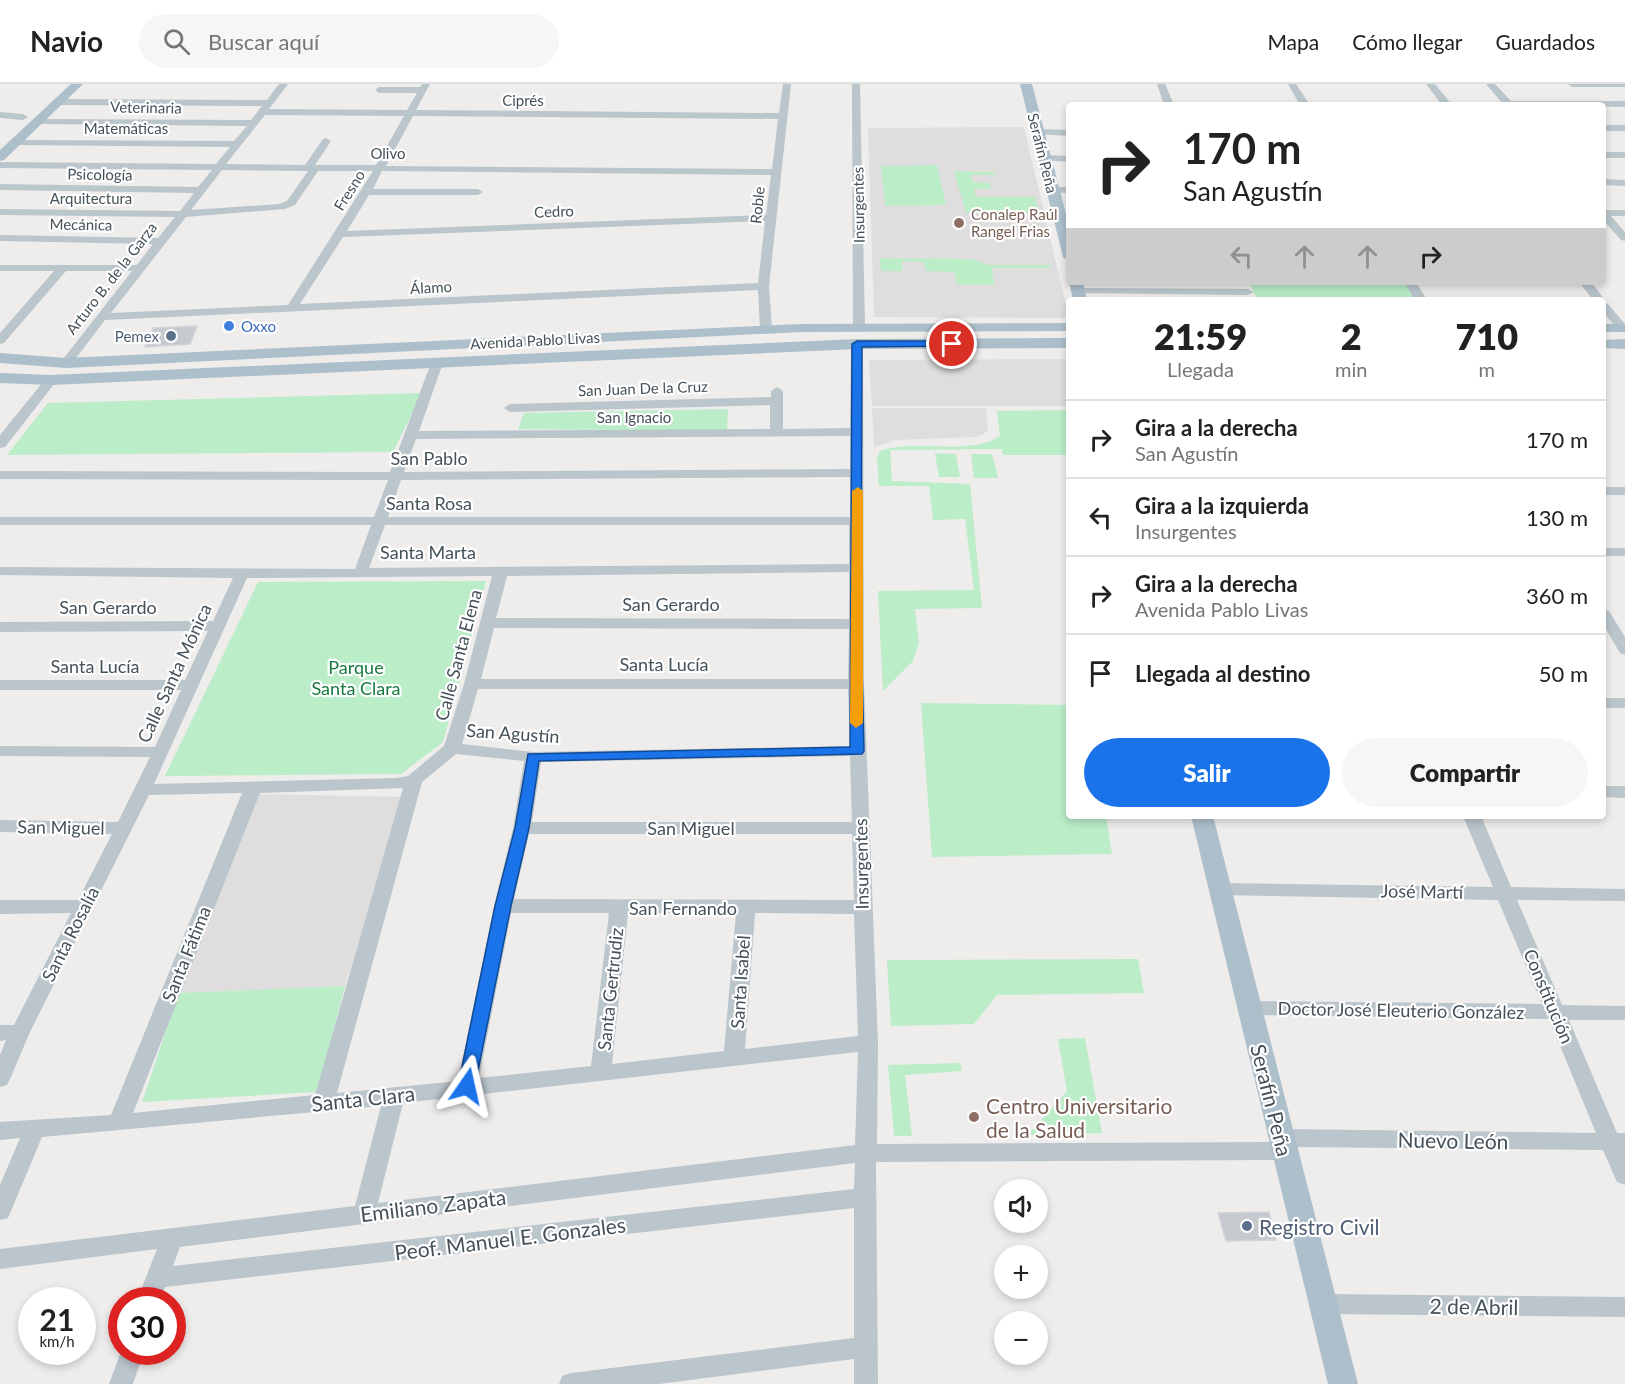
<!DOCTYPE html>
<html lang="es">
<meta charset="utf-8">
<style>
:root{--surface:#fff;--page:#f6f6f6;--text:#222;--muted:#767676;--line:#e0e0e0;--accent:#1a73e8}
body{margin:0;font-family:Lato,sans-serif;background:var(--page);color:var(--text);height:100vh;display:flex;flex-direction:column;font-size:22px;white-space:nowrap}
*{box-sizing:border-box;margin:0}
p{font-size:20px;color:var(--muted)}
.icon{flex:none;width:33px;height:33px;fill:none;stroke:currentColor;stroke-width:2;stroke-linecap:round;stroke-linejoin:round}
.map{position:relative;flex:1;overflow:hidden}
.drawer{position:absolute;left:1066px;top:213px;width:540px;height:522px;display:flex;flex-direction:column;background:var(--surface);border-radius:6px;box-shadow:0 3px 9px #0003}
.drawer>*{flex:none}
.banner{position:absolute;left:1066px;top:18px;width:540px;height:183px;border-radius:6px;box-shadow:0 3px 9px #0003;background:#fff;color:var(--text);overflow:hidden}
.controls{position:absolute;left:994px;top:1095px;display:grid;gap:12px}
.controls a{display:grid;place-items:center;width:54px;height:54px;border-radius:50%;background:var(--surface);box-shadow:0 3px 9px #0003;font-size:30px}
.speed{position:absolute;left:18px;top:1203px;display:flex;gap:12px;font-size:30px;font-weight:700;text-align:center}
.speed>*{display:grid;place-content:center;width:78px;height:78px;border-radius:50%;background:var(--surface);box-shadow:0 3px 9px #0003;line-height:1}
.speed small{font-size:15px;font-weight:400}
.speed .limit{border:9px solid #d22;background:#fff;color:#111}
.pin{position:absolute;display:grid;place-items:center;width:51px;height:51px;color:#fff;margin:-26px;border:3px solid #fff;border-radius:50%;box-shadow:0 2px 6px #0007}
.me{position:absolute;width:66px;margin:-33px;rotate:11deg;stroke-linejoin:round;filter:drop-shadow(0 0 4px #0008)}
.turn{display:flex;align-items:center;gap:21px;height:126px;padding:0 18px;font-size:27px}
.turn .icon{width:78px;height:78px;stroke-width:2.5}
.turn b{display:block;font-size:42px;line-height:51px}
.lanes{display:flex;align-items:center;height:57px;padding:0 18px;background:#0003;justify-content:center;gap:30px;direction:ltr}
.lanes .off{opacity:.35}
.eta{display:flex;justify-content:space-evenly;align-items:center;height:102px;text-align:center}
.eta b{font-size:36px;font-weight:800;line-height:42px}
.primary-button{display:flex;gap:12px;margin-top:auto;padding:12px 18px}
.primary-button a{flex:1;height:69px;border-radius:36px;background:var(--accent);color:#fff;font-size:24px;font-weight:800;line-height:69px;text-align:center}
.primary-button a+a{background:var(--page);color:var(--text)}
ul{padding:0;list-style:none}
li{display:flex;align-items:center;gap:18px;height:78px;padding:0 18px;border-top:2px solid var(--line)}
li div{flex:1}
li b{display:block;font-size:22px}
li em{font-style:normal}
header{display:flex;align-items:center;gap:36px;box-sizing:border-box;height:84px;padding:0 30px;background:var(--surface);border-bottom:2px solid var(--line)}
header strong{font-size:28px}
nav{display:flex;gap:33px;margin-inline-start:auto;font-size:21px}
.search{width:420px;height:54px;background:var(--page);display:flex;align-items:center;gap:15px;box-sizing:border-box;padding:0 21px;border-radius:33px;color:var(--muted);font-size:22px}
.map>svg:first-child{display:block}
.education{fill:#e0ddde}
.green{fill:#baedc8}
.building{fill:#c6cacf;stroke:#d0d3d8;stroke-width:1.5}
.lines{fill:none;stroke-linecap:round;stroke-linejoin:round}
.minor{fill:#bac5cc;fill-rule:evenodd}
.major{fill:#acbfcb;fill-rule:evenodd}
.route{fill:#1a73e8;stroke:#114b97;stroke-width:1.5}
.slow{fill:#f59e0b}
.education-dot{fill:#8d6e63;stroke:#fff;stroke-width:2}
.shop-dot{fill:#3f7fe0;stroke:#fff;stroke-width:2}
.service-dot{fill:#5c6f8a;stroke:#fff;stroke-width:2}
.labels{text-anchor:middle;dominant-baseline:central;stroke-width:4.5;stroke-linejoin:round;paint-order:stroke}
.far-street-label{font-size:15px;fill:#455259;stroke:#fff}
.far-education-label{font-size:15px;fill:#785e54;stroke:#fff;text-anchor:start}
.far-shop-label{font-size:15px;fill:#366cbe;stroke:#fff;text-anchor:start}
.far-service-label{font-size:15px;fill:#4e5e75;stroke:#fff;text-anchor:end}
.street-label{font-size:18px;fill:#455259;stroke:#fff}
.park-label{font-size:18px;fill:#18783e;stroke:#fff}
.near-street-label{font-size:21px;fill:#455259;stroke:#fff}
.near-education-label{font-size:21px;fill:#785e54;stroke:#fff;text-anchor:start}
.near-service-label{font-size:21px;fill:#4e5e75;stroke:#fff;text-anchor:start}
</style>
<header>
<strong>Navio</strong>
<div class="search"><svg class="icon" aria-label="search" viewBox="0 0 24 24"><circle cx="10" cy="10" r="6"/><path d="M15 15l6 6"/></svg>Buscar aquí</div>
<nav><a>Mapa</a><a>Cómo llegar</a><a>Guardados</a></nav>
</header>
<div class="map">
<svg width="1625" height="1300" viewBox="0 0 1625 1300">
<rect width="100%" height="100%" fill="#efecec"/>
<path class="education" d="M 1024,43 L 1069,234 L 874,233 L 868,44 Z
M 1069,275 L 1069,322 L 872,322 L 869,276 Z
M 872,324 L 986,324 L 988,346 L 984,350 L 975,353 L 896,356 L 874,363 Z
M 253,710 L 407,713 L 345,902 L 179,909 Z"/>
<path class="green" d="M 937,81 L 946,121 L 885,122 L 881,82 Z
M 954,87 L 995,88 L 995,91 L 971,91 L 973,98 L 990,99 L 991,105 L 974,105 L 976,113 L 1035,113 L 1039,129 L 966,129 Z
M 880,174 L 972,175 L 989,181 L 1050,181 L 1051,184 L 992,184 L 994,201 L 957,201 L 954,188 L 926,187 L 923,178 L 902,177 L 902,187 L 881,187 Z
M 1249,198 L 1404,198 L 1415,216 L 1257,215 Z
M 422,309 L 393,368 L 7,371 L 48,319 Z
M 728,325 L 727,347 L 518,345 L 524,329 Z
M 1069,326 L 1069,371 L 1003,371 L 1002,365 L 890,366 L 892,397 L 970,400 L 982,524 L 915,525 L 919,559 L 913,577 L 883,607 L 878,507 L 974,506 L 965,435 L 933,436 L 929,402 L 879,402 L 877,375 L 880,367 C 917,354 969,373 1000,352 L 997,327 Z
M 935,369 L 956,370 L 960,393 L 939,393 Z
M 971,370 L 992,370 L 998,394 L 974,394 Z
M 486,497 L 443,658 L 401,690 L 165,692 L 258,498 Z
M 921,619 L 1069,621 L 1070,732 L 1106,732 L 1112,770 L 932,773 Z
M 1138,875 L 1144,909 L 997,911 L 974,940 L 891,942 L 887,876 Z
M 345,902 L 317,1008 L 142,1018 L 179,909 Z
M 1085,954 L 1102,1049 L 1028,1051 L 1067,1007 L 1058,955 Z
M 960,979 L 962,987 L 905,991 L 912,1052 L 894,1052 L 888,981 Z"/>
<path class="building" d="M 197,242 L 190,260 L 145,263 L 153,244 Z
M 1269,1128 L 1276,1156 L 1226,1157 L 1218,1129 Z"/>
<g class="lines">
<path class="minor" d="M 279,0 L 288,0 L 269,25 L 407,26 L 417,9 L 379,9 L 375,6 L 379,3 L 420,3 L 422,0 L 430,0 L 416,26 L 779,29 L 783,0 L 791,0 L 769,202 L 772,245 L 766,249 L 760,245 L 758,206 L 105,236 L 70,282 L 66,283 L 60,279 L 132,187 L 66,187 L 4,259 L 0,260 L 0,249 L 54,187 L 0,187 L 0,181 L 137,181 L 153,160 L 0,157 L 0,151 L 158,154 L 175,133 L 0,131 L 0,125 L 180,127 L 194,109 L 0,106 L 0,100 L 198,103 L 212,86 L 0,84 L 0,78 L 216,80 L 230,63 L 16,61 L 11,58 L 13,56 L 234,57 L 247,42 L 38,40 L 33,37 L 35,35 L 251,36 L 262,22 L 59,21 L 55,18 L 59,15 L 267,16 ZM 265,31 L 404,32 L 376,81 L 315,81 L 331,57 L 326,54 L 323,55 L 305,81 L 226,80 ZM 413,32 L 778,35 L 772,85 L 386,82 ZM 222,86 L 307,87 L 308,87 L 287,117 L 279,120 L 191,126 ZM 318,87 L 373,87 L 288,221 L 111,229 L 186,133 L 285,125 L 295,121 ZM 382,87 L 771,91 L 766,131 L 347,147 L 369,111 L 478,111 L 483,108 L 478,105 L 373,105 ZM 765,137 L 758,199 L 300,220 L 343,153 Z
M 852,0 L 860,0 L 865,243 L 859,246 L 853,243 Z
M 1157,0 L 1165,0 L 1174,21 L 1164,21 Z
M 1288,0 L 1296,0 L 1310,21 L 1300,21 Z
M 1426,0 L 1435,0 L 1452,21 L 1442,21 Z
M 1486,0 L 1495,0 L 1511,17 L 1625,17 L 1625,23 L 1504,21 Z
M 1568,0 L 1625,0 L 1625,3 L 1572,3 Z
M 0,28 L 23,30 L 28,33 L 23,36 L 0,34 Z
M 1604,41 L 1625,41 L 1625,47 L 1604,47 Z
M 1038,45 L 1070,46 L 1070,52 L 1035,50 L 1035,46 Z
M 1604,68 L 1625,68 L 1625,74 L 1604,74 Z
M 1045,71 L 1070,72 L 1070,78 L 1042,76 L 1040,74 Z
M 1604,95 L 1625,96 L 1625,102 L 1604,101 Z
M 1052,103 L 1070,103 L 1070,109 L 1048,108 L 1048,104 Z
M 1604,126 L 1625,126 L 1625,132 L 1611,132 L 1625,148 L 1625,157 L 1621,156 L 1604,137 Z
M 1404,198 L 1416,198 L 1427,216 L 1415,216 Z
M 1579,198 L 1591,198 L 1605,216 L 1604,218 L 1593,216 Z
M 1079,204 L 1248,205 L 1254,208 L 1248,211 L 1075,209 L 1073,207 Z
M 1604,219 L 1608,220 L 1625,240 L 1625,247 L 1618,246 L 1604,229 Z
M 857,256 L 863,260 L 864,600 L 878,959 L 877,1060 L 1273,1058 L 1270,1054 L 1273,1048 L 1281,1045 L 1596,1049 L 1549,935 L 1250,931 L 1243,929 L 1240,924 L 1243,919 L 1250,917 L 1542,920 L 1498,816 L 1220,811 L 1214,810 L 1211,805 L 1214,800 L 1220,799 L 1493,803 L 1463,732 L 1481,732 L 1511,803 L 1625,805 L 1625,817 L 1517,816 L 1562,921 L 1625,922 L 1625,936 L 1569,936 L 1617,1049 L 1625,1049 L 1625,1101 L 1617,1098 L 1603,1066 L 1294,1063 L 1296,1067 L 1293,1073 L 1285,1076 L 876,1078 L 878,1300 L 854,1300 L 854,1275 L 659,1300 L 559,1300 L 562,1292 L 571,1289 L 854,1254 L 854,1124 L 165,1203 L 160,1216 L 137,1216 L 157,1165 L 0,1185 L 0,1165 L 355,1122 L 381,1022 L 42,1053 L 8,1134 L 0,1136 L 0,1101 L 20,1054 L 0,1056 L 0,1038 L 111,1031 L 242,709 L 149,711 L 30,948 L 10,995 L 7,1001 L 0,1003 L 0,971 L 6,956 L 0,957 L 0,941 L 14,941 L 71,829 L 0,830 L 0,816 L 78,816 L 112,750 L 0,748 L 0,736 L 118,738 L 150,673 L 0,672 L 0,662 L 155,663 L 181,606 L 0,606 L 0,596 L 185,596 L 208,547 L 0,548 L 0,538 L 213,537 L 233,494 L 0,491 L 0,483 L 355,485 L 371,441 L 0,441 L 0,433 L 374,433 L 388,396 L 0,395 L 0,387 L 390,388 L 431,279 L 437,275 L 443,279 L 419,347 L 770,345 L 770,321 L 510,328 L 504,324 L 510,320 L 771,313 L 771,307 L 777,303 L 783,307 L 783,345 L 850,344 L 851,260 ZM 850,352 L 850,385 L 404,388 L 416,355 ZM 850,393 L 850,433 L 388,433 L 401,396 ZM 385,441 L 849,441 L 849,480 L 369,484 ZM 849,488 L 849,535 L 496,534 L 507,492 ZM 492,492 L 464,600 L 444,662 L 408,692 L 396,694 L 154,700 L 247,494 ZM 494,544 L 849,545 L 848,595 L 481,595 ZM 478,605 L 848,605 L 850,662 L 533,668 L 462,660 ZM 456,670 L 524,677 L 513,744 L 494,822 L 458,997 L 337,1009 L 422,698 ZM 850,672 L 852,738 L 532,738 L 541,678 ZM 403,704 L 315,1011 L 133,1029 L 260,709 ZM 529,750 L 852,750 L 854,816 L 514,815 ZM 511,829 L 609,829 L 591,982 L 479,994 ZM 628,829 L 736,829 L 724,967 L 612,980 ZM 755,829 L 854,830 L 858,952 L 745,965 ZM 858,968 L 855,1061 L 378,1119 L 403,1019 ZM 855,1079 L 854,1105 L 173,1182 L 180,1163 Z
M 51,292 L 55,293 L 55,299 L 5,363 L 0,364 L 0,351 L 47,293 Z
M 1604,403 L 1625,403 L 1625,411 L 1604,411 Z
M 1604,464 L 1625,464 L 1625,472 L 1604,472 Z
M 1604,525 L 1609,527 L 1625,553 L 1625,571 L 1620,569 L 1604,542 Z
M 1604,614 L 1625,614 L 1625,624 L 1604,624 Z
M 1604,702 L 1625,702 L 1625,714 L 1604,713 Z
M 1324,1210 L 1625,1213 L 1625,1233 L 1324,1230 L 1316,1227 L 1312,1220 L 1316,1213 Z
M 122,1265 L 122,1268 L 144,1268 L 133,1300 L 109,1300 Z"/>
<path class="major" d="M 71,0 L 83,0 L 4,76 L 0,77 L 0,66 Z
M 1020,0 L 1032,0 L 1070,145 L 1070,177 L 1063,173 Z
M 1069,198 L 1083,198 L 1087,216 L 1073,216 Z
M 1070,239 L 1070,247 L 802,248 L 66,284 L 0,279 L 0,269 L 66,274 L 802,240 Z
M 1604,240 L 1625,240 L 1625,248 L 1604,248 Z
M 1070,254 L 1070,264 L 857,265 L 51,301 L 0,299 L 0,289 L 51,291 L 857,255 Z
M 1625,255 L 1625,265 L 1604,264 L 1604,256 Z
M 1191,732 L 1213,732 L 1358,1300 L 1328,1300 Z"/>
</g>
<path class="route" d="M 952,257 L 956,257 L 956,262 L 862,263 L 861,540 L 864,667 L 862,670 L 539,677 L 529,744 L 511,822 L 475,1002 L 473,1007 L 467,1009 L 461,1007 L 458,1002 L 495,822 L 515,744 L 528,670 L 850,663 L 852,260 L 857,257 Z"/>
<path class="slow" d="M 858,403 L 863,407 L 863,639 L 856,644 L 850,639 L 852,407 Z"/>
<g class="education-dot">
<circle cx="959" cy="139" r="6"/>
<circle cx="974" cy="1033" r="6"/>
</g>
<circle class="shop-dot" cx="229" cy="242" r="6"/>
<g class="service-dot">
<circle cx="171" cy="252" r="6"/>
<circle cx="1247" cy="1142" r="6"/>
</g>
<g class="labels">
<g class="far-street-label">
<text x="523" y="16">Ciprés</text>
<text transform="translate(146 23) rotate(1)">Veterinaria</text>
<text x="126" y="44">Matemáticas</text>
<text x="388" y="69">Olivo</text>
<text transform="translate(1043 69) rotate(76)">Serafín Peña</text>
<text transform="translate(100 90) rotate(1)">Psicología</text>
<text transform="translate(349 106) rotate(-58)">Fresno</text>
<text x="91" y="114">Arquitectura</text>
<text transform="translate(757 121) rotate(-84)">Roble</text>
<text transform="translate(858 121) rotate(-91)">Insurgentes</text>
<text transform="translate(554 127) rotate(-2)">Cedro</text>
<text transform="translate(81 140) rotate(1)">Mecánica</text>
<text transform="translate(111 194) rotate(-52)">Arturo B. de la Garza</text>
<text transform="translate(431 203) rotate(-3)">Álamo</text>
<text transform="translate(535 256) rotate(-3)">Avenida Pablo Livas</text>
<text transform="translate(643 304) rotate(-2)">San Juan De la Cruz</text>
<text x="634" y="333">San Ignacio</text>
</g>
<g class="far-education-label">
<text x="971" y="130">Conalep Raúl<tspan x="971" dy="17">Rangel Frias</tspan></text>
</g>
<g class="far-shop-label">
<text x="241" y="242">Oxxo</text>
</g>
<g class="far-service-label">
<text x="159" y="252">Pemex</text>
</g>
<g class="street-label">
<text x="429" y="374">San Pablo</text>
<text x="429" y="419">Santa Rosa</text>
<text x="428" y="468">Santa Marta</text>
<text x="671" y="520">San Gerardo</text>
<text x="108" y="523">San Gerardo</text>
<text transform="translate(458 571) rotate(-75)">Calle Santa Elena</text>
<text x="664" y="580">Santa Lucía</text>
<text x="95" y="582">Santa Lucía</text>
<text transform="translate(174 589) rotate(-65)">Calle Santa Mónica</text>
<text transform="translate(513 649) rotate(4)">San Agustín</text>
<text transform="translate(61 743) rotate(1)">San Miguel</text>
<text x="691" y="744">San Miguel</text>
<text transform="translate(861 780) rotate(-91)">Insurgentes</text>
<text transform="translate(1422 807) rotate(1)">José Martí</text>
<text x="683" y="824">San Fernando</text>
<text transform="translate(70 850) rotate(-63)">Santa Rosalía</text>
<text transform="translate(186 870) rotate(-68)">Santa Fátima</text>
<text transform="translate(740 898) rotate(-86)">Santa Isabel</text>
<text transform="translate(610 905) rotate(-84)">Santa Gertrudiz</text>
<text transform="translate(1549 912) rotate(67)">Constitución</text>
<text transform="translate(1401 926) rotate(1)">Doctor José Eleuterio González</text>
</g>
<g class="park-label">
<text x="356" y="583">Parque<tspan x="356" dy="21">Santa Clara</tspan></text>
</g>
<g class="near-street-label">
<text transform="translate(363 1014) rotate(-6)">Santa Clara</text>
<text transform="translate(1272 1016) rotate(76)">Serafín Peña</text>
<text transform="translate(1453 1056) rotate(1)">Nuevo León</text>
<text transform="translate(433 1121) rotate(-7)">Emiliano Zapata</text>
<text transform="translate(510 1154) rotate(-7)">Peof. Manuel E. Gonzales</text>
<text transform="translate(1474 1222) rotate(1)">2 de Abril</text>
</g>
<g class="near-education-label">
<text x="986" y="1021">Centro Universitario<tspan x="986" dy="24">de la Salud</tspan></text>
</g>
<g class="near-service-label">
<text x="1259" y="1142">Registro Civil</text>
</g>
</g>
</svg>
<div class="controls">
<a><svg class="icon" aria-label="sound" viewBox="0 0 24 24"><path d="M4 9h4l5-4v14l-5-4H4zM17 9q2 3 0 6"/></svg></a>
<a>+</a>
<a>−</a>
</div>
<div class="speed"><div>21<small>km/h</small></div><div class="limit">30</div></div>
<div class="pin" style="left:952px;top:260px;background:#d93025"><svg class="icon" aria-label="arrive" viewBox="0 0 24 24"><path d="M6 21V4h12l-3 4 3 4H6"/></svg></div>
<svg class="me" style="left:467px;top:1002px" viewBox="-20 -20 40 40"><path d="M0-17L14 15 0 8-14 15z" fill="#1a73e8" stroke="#fff" stroke-width="4"/></svg>
<div class="banner">
<div class="turn"><svg class="icon" aria-label="right" viewBox="0 0 24 24"><path d="M7 20v-9h11M14 6l5 5-5 5"/></svg><div><b>170 m</b>San Agustín</div></div>
<div class="lanes"><svg class="icon off" aria-label="left" viewBox="0 0 24 24"><path d="M17 20v-9H6M10 6l-5 5 5 5"/></svg><svg class="icon off" aria-label="ahead" viewBox="0 0 24 24"><path d="M12 20V5M6 11l6-6 6 6"/></svg><svg class="icon off" aria-label="ahead" viewBox="0 0 24 24"><path d="M12 20V5M6 11l6-6 6 6"/></svg><svg class="icon" aria-label="right" viewBox="0 0 24 24"><path d="M7 20v-9h11M14 6l5 5-5 5"/></svg></div>
</div>
<section class="drawer">
<div class="eta">
<div><b>21:59</b><p>Llegada</p></div>
<div><b>2</b><p>min</p></div>
<div><b>710</b><p>m</p></div>
</div>
<ul>
<li><svg class="icon" aria-label="right" viewBox="0 0 24 24"><path d="M7 20v-9h11M14 6l5 5-5 5"/></svg><div><b>Gira a la derecha</b><p>San Agustín</p></div><em>170 m</em></li>
<li><svg class="icon" aria-label="left" viewBox="0 0 24 24"><path d="M17 20v-9H6M10 6l-5 5 5 5"/></svg><div><b>Gira a la izquierda</b><p>Insurgentes</p></div><em>130 m</em></li>
<li><svg class="icon" aria-label="right" viewBox="0 0 24 24"><path d="M7 20v-9h11M14 6l5 5-5 5"/></svg><div><b>Gira a la derecha</b><p>Avenida Pablo Livas</p></div><em>360 m</em></li>
<li><svg class="icon" aria-label="arrive" viewBox="0 0 24 24"><path d="M6 21V4h12l-3 4 3 4H6"/></svg><div><b>Llegada al destino</b></div><em>50 m</em></li>
</ul>
<div class="primary-button"><a>Salir</a><a>Compartir</a></div>
</section>
</div>
